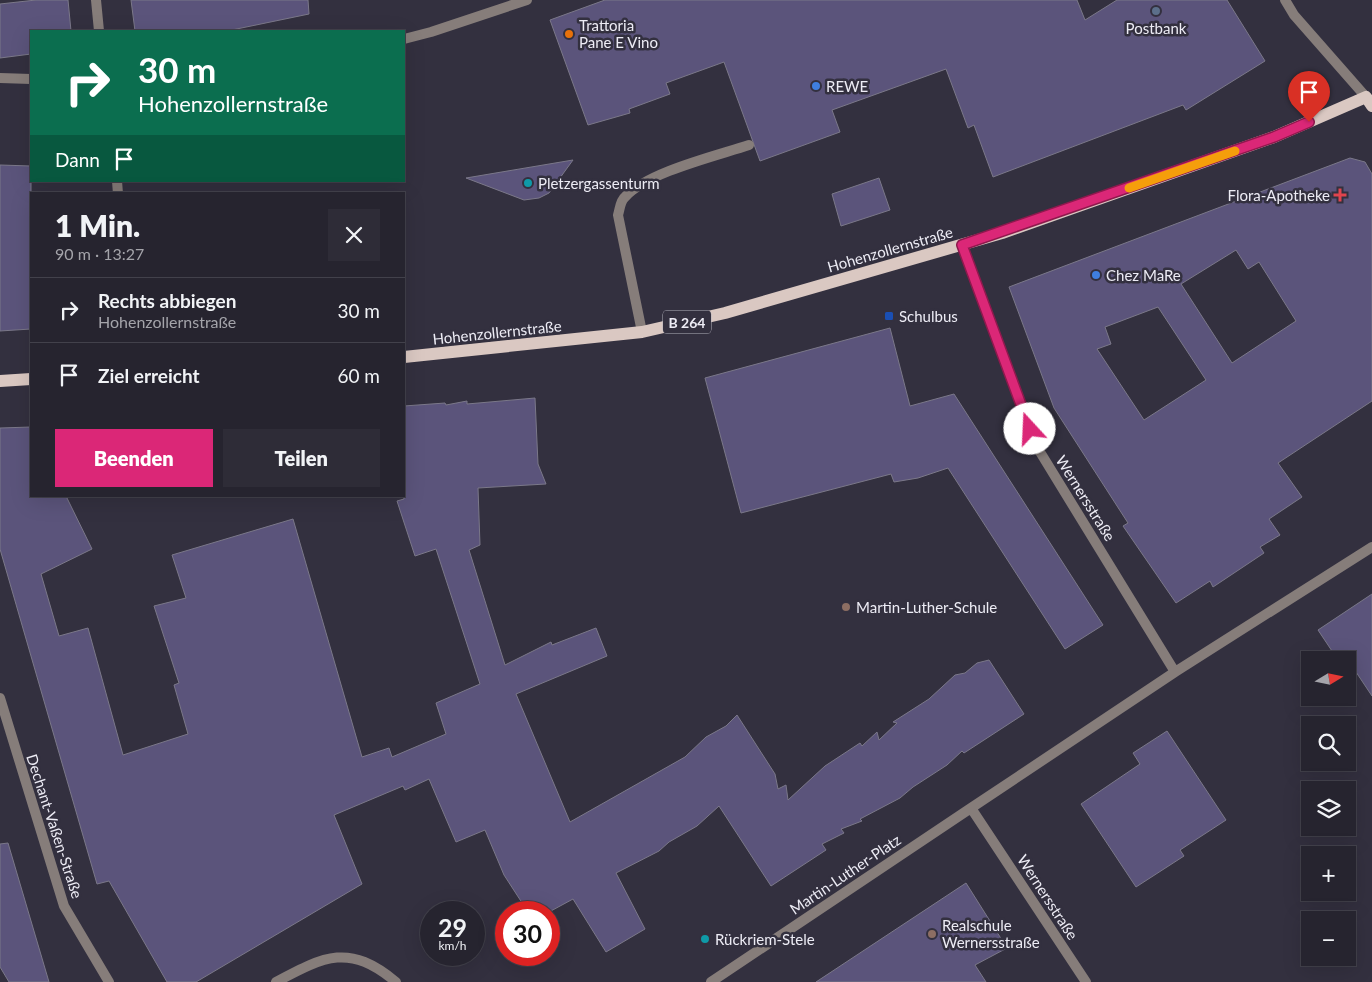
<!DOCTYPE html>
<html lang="de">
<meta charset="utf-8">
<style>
:root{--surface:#26242f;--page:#2e2c37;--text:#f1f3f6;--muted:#a4a4aa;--line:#42414b;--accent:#db2777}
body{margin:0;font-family:Lato,sans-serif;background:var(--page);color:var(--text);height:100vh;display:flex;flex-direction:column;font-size:19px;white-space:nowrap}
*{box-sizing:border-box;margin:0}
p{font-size:16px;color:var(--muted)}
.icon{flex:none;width:28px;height:28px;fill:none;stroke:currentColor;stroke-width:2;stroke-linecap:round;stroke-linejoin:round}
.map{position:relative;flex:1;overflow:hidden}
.sheet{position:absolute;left:30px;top:192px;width:375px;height:305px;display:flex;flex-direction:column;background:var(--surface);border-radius:0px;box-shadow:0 5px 20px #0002,0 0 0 1px var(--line)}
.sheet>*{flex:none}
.hud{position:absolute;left:30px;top:30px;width:375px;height:152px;border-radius:0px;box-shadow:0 5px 20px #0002,0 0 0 1px var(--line);background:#0b6e4f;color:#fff;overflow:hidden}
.needle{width:32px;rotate:80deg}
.tools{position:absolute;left:1301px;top:651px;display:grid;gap:10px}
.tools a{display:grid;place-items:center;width:55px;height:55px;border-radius:0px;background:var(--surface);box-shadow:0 5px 20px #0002,0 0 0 1px var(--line);font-size:25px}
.speed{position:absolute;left:420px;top:901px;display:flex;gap:10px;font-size:25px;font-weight:700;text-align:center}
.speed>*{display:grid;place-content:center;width:65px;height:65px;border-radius:50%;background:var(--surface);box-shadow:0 5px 20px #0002,0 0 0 1px var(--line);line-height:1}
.speed small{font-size:12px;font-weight:400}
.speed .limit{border:8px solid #d22;background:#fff;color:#111}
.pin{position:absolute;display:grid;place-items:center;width:42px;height:42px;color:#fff;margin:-51px -21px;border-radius:50% 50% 50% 0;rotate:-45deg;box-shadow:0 0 5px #0007}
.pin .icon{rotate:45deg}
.me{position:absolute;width:55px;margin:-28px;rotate:340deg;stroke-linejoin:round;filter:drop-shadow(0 0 4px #0008)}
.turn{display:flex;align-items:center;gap:18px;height:105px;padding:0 25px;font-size:22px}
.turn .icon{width:65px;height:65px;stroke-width:2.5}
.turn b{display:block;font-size:35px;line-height:42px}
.then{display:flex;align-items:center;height:48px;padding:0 25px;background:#0003;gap:10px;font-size:19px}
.round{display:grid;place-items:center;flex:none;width:52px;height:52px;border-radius:0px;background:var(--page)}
.summary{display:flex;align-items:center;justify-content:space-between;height:85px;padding:0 25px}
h1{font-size:30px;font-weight:800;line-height:38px}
.button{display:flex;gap:10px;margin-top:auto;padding:10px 25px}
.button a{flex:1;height:58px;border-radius:0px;background:var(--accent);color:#fff;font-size:20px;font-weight:800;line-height:58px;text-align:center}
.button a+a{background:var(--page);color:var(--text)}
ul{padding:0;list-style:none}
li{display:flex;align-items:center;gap:15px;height:65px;padding:0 25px;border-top:1px solid var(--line)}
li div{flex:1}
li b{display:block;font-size:19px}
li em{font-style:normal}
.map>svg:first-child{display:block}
.building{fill:#5b547b;stroke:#7b7889;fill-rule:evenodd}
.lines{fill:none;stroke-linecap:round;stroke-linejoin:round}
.service{stroke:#867d7a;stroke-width:10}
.minor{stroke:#867d7a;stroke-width:10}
.primary{stroke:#dac8c2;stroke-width:12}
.route-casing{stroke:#8e194d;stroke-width:12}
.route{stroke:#db2777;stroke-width:9}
.slow{stroke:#f59e0b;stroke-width:9}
.service-dot{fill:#5c6f8a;stroke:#33303f;stroke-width:2}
.food-dot{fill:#e8710a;stroke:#33303f;stroke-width:2}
.shop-dot{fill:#3f7fe0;stroke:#33303f;stroke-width:2}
.culture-dot{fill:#0f9aa8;stroke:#33303f;stroke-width:2}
.health-dot{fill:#e0444e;stroke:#33303f;stroke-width:2}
.transit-dot{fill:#1a4fb4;stroke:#33303f;stroke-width:2}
.education-dot{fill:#8d6e63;stroke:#33303f;stroke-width:2}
.labels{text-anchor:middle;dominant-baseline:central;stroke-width:5;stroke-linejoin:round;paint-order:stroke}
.shield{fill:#33303f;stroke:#b5b4be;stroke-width:1}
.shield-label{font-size:14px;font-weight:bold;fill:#edecf5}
.poi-label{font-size:15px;fill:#edecf5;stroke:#33303f;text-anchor:start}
.street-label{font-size:15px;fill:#edecf5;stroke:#33303f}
</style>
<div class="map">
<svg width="1372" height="982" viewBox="0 0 1372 982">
<rect width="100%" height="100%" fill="#33303f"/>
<path class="building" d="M 36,0 L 68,0 L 71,31 L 31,31 L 31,54 L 0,58 L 0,4 Z
M 131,0 L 308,0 L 309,14 L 227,31 L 135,31 Z
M 605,0 L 1077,0 L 1085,20 L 1117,0 L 1227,0 L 1265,61 L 1186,110 L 1183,105 L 993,177 L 974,125 L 968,128 L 946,69 L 832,110 L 840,132 L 760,161 L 724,62 L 666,83 L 670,94 L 629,109 L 630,113 L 588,125 L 550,20 Z
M 1350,158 L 1365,162 L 1372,174 L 1372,401 L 1278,463 L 1302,497 L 1269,519 L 1280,535 L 1260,547 L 1264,553 L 1213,587 L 1210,581 L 1176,603 L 1123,526 L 1128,523 L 1054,408 L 1009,287 ZM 1236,250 L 1248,269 L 1259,262 L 1296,321 L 1232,363 L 1181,284 ZM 1158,307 L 1206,380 L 1144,420 L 1097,349 L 1111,344 L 1105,327 Z
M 573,160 L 549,193 L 539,198 L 524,200 L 466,178 Z
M 0,165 L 31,166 L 31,329 L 0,331 Z
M 879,178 L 890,210 L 841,226 L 832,194 Z
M 890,328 L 910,406 L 954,394 L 1103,625 L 1065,649 L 948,468 L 918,478 L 894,482 L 891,474 L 741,513 L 705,378 Z
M 535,398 L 538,464 L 546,484 L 478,488 L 480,545 L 469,550 L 505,665 L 551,642 L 552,645 L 596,628 L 607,656 L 516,694 L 570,822 L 685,757 L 706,737 L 726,726 L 737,715 L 775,774 L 778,789 L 786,785 L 788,800 L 825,766 L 860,743 L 862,746 L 877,732 L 879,740 L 897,723 L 893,722 L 929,699 L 955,675 L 965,673 L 977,663 L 989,660 L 1024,714 L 964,753 L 962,751 L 947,765 L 913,787 L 900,798 L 860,819 L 862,821 L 841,829 L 844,833 L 822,844 L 826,850 L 771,886 L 719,806 L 697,826 L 669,842 L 659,851 L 616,873 L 645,929 L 606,952 L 573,899 L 549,912 L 528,912 L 504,875 L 485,830 L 456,842 L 429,779 L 405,790 L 403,786 L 334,815 L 362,884 L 196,982 L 167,982 L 109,881 L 97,884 L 0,549 L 0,428 L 31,427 L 31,496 L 66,496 L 92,549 L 41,574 L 59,636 L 88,628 L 123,755 L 188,734 L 174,685 L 179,683 L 154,606 L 186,598 L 172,555 L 293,519 L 362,757 L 389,748 L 392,757 L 446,734 L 436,703 L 480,684 L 436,549 L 415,556 L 397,501 L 404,499 L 404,406 L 445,403 L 446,405 L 467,401 L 467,404 Z
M 1372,594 L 1372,696 L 1348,660 L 1338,660 L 1318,630 Z
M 1167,731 L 1226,820 L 1180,850 L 1184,856 L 1136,887 L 1081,804 L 1140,764 L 1133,753 Z
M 8,843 L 49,982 L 9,982 L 0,967 L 0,844 Z
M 966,883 L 1007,948 L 975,965 L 986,982 L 816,982 Z"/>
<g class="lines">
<path class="service" d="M 642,332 L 618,215 C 620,209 620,201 625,197 C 648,172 716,156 749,145"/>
<path class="minor" d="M 96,0 L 99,31
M 1285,0 L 1294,15 L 1366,97
M 404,39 L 431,32 L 527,0
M 0,78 L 31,79
M 117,181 L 118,194
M 962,245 L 1037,447 L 1175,672
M 0,698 L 64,906 L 109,982
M 276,982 C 325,956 349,943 396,982
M 711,982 L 971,808
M 1086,982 L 971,808 L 1175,672 L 1372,547"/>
<path class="primary" d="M 404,357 L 642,332 L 725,313 L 1002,233 L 1274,137 L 1366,97 L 1372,106
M 0,381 L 31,379"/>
</g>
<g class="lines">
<g class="route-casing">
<path id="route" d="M 1030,429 L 962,245 L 1274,137 L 1309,122"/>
</g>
<use href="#route" class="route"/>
<path class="slow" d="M 1129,188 L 1235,151"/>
</g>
<circle class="service-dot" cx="1156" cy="11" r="5"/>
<circle class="food-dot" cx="569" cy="34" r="5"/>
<g class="shop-dot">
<circle cx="816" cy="86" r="5"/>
<circle cx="1096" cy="275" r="5"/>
</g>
<g class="culture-dot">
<circle cx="528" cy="183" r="5"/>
<circle cx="705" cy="939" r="5"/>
</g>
<path class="health-dot" d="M1337.5 187.5h5v5h5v5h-5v5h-5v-5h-5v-5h5z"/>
<rect class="transit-dot" x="884" y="311" width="10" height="10" rx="2.5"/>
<g class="education-dot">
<circle cx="846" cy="607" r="5"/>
<circle cx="932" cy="934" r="5"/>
</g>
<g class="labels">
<rect class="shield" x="663" y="310.5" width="48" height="23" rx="4"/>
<g class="shield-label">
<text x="687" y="322">B 264</text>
</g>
<g class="poi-label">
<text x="579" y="25">Trattoria<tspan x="579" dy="17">Pane E Vino</tspan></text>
<text x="1156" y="28" text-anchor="middle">Postbank</text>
<text x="826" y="86">REWE</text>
<text x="538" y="183">Pletzergassenturm</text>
<text x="1330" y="195" text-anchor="end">Flora-Apotheke</text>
<text x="1106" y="275">Chez MaRe</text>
<text x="899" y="316">Schulbus</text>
<text x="856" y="607">Martin-Luther-Schule</text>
<text x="942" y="925">Realschule<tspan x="942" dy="17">Wernersstraße</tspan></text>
<text x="715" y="939">Rückriem-Stele</text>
</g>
<g class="street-label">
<text transform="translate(890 249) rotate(-16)">Hohenzollernstraße</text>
<text transform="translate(497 332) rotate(-6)">Hohenzollernstraße</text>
<text transform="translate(1086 498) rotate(58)">Wernersstraße</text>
<text transform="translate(55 826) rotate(72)">Dechant-Vaßen-Straße</text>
<text transform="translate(845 874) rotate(-34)">Martin-Luther-Platz</text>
<text transform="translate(1048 897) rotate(57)">Wernersstraße</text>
</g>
</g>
</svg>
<div class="tools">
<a><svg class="needle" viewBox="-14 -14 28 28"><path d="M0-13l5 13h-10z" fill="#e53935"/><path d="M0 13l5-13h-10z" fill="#a4a4aa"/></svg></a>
<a><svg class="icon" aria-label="search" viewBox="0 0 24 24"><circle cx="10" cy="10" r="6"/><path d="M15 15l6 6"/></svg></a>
<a><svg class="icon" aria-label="layers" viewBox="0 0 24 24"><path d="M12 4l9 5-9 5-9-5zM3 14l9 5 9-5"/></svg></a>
<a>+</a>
<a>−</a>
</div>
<div class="speed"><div>29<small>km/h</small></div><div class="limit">30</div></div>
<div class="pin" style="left:1309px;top:122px;background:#d93025"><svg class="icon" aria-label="arrive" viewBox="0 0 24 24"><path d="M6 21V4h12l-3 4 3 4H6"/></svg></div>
<svg class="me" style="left:1030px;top:429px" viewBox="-20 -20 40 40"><circle r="19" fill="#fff"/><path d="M0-13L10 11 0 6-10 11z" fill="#db2777"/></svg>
<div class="hud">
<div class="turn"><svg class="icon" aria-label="right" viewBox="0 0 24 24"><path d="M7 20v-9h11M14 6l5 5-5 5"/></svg><div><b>30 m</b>Hohenzollernstraße</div></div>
<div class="then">Dann<svg class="icon" aria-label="arrive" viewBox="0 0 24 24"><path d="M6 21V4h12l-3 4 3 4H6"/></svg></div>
</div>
<section class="sheet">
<div class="summary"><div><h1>1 Min.</h1><p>90 m · 13:27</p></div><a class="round"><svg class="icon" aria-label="close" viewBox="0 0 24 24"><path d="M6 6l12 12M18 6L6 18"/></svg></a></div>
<ul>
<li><svg class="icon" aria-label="right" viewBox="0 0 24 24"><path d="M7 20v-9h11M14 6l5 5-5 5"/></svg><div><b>Rechts abbiegen</b><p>Hohenzollernstraße</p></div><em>30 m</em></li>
<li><svg class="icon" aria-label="arrive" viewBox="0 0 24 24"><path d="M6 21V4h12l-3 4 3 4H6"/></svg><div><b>Ziel erreicht</b></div><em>60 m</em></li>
</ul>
<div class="button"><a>Beenden</a><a>Teilen</a></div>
</section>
</div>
